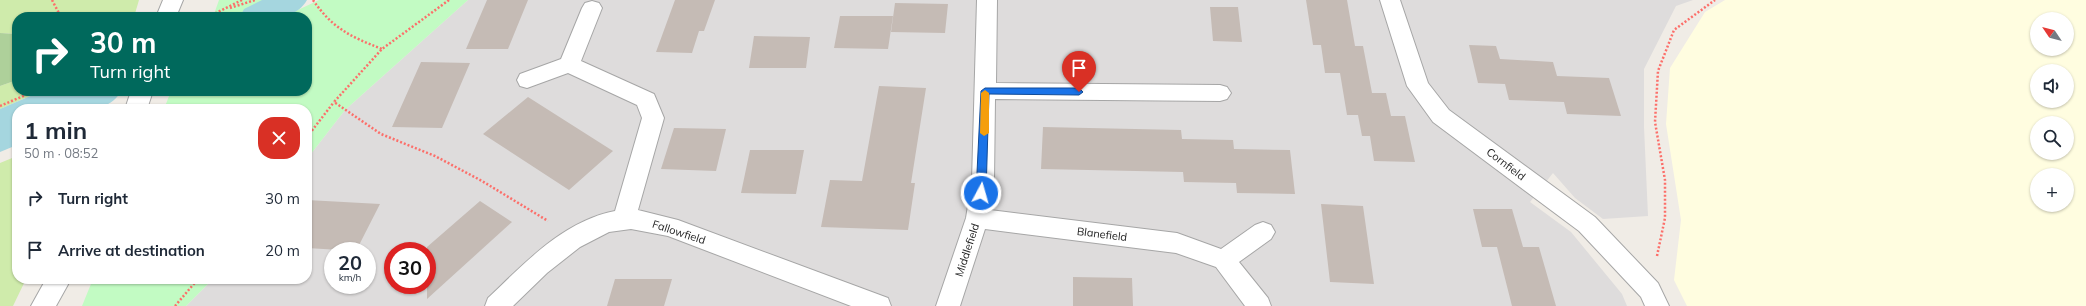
<!DOCTYPE html>
<meta charset="utf-8">
<style>
:root{--surface:#fff;--page:#f6f6f7;--text:#1f2937;--muted:#747a83}
body{margin:0;font-family:Mulish,sans-serif;background:var(--page);color:var(--text);height:100vh;display:flex;flex-direction:column;font-size:15px;white-space:nowrap}
*{box-sizing:border-box;margin:0}
p{font-size:13px;color:var(--muted)}
.icon{flex:none;width:22px;height:22px;fill:none;stroke:currentColor;stroke-width:2;stroke-linecap:round;stroke-linejoin:round}
.map{position:relative;flex:1;overflow:hidden}
.drawer{position:absolute;left:12px;top:104px;width:300px;height:180px;display:flex;flex-direction:column;background:var(--surface);border-radius:16px;box-shadow:0 1px 3px #0004}
.drawer>*{flex:none}
.guide{position:absolute;left:12px;top:12px;width:300px;height:84px;border-radius:16px;box-shadow:0 1px 3px #0004;background:#00695c;color:#fff;overflow:hidden}
.needle{width:26px;rotate:305deg}
.buttons{position:absolute;left:2030px;top:12px;display:grid;gap:8px}
.buttons a{display:grid;place-items:center;width:44px;height:44px;border-radius:50%;background:var(--surface);box-shadow:0 1px 3px #0004;font-size:20px}
.speed{position:absolute;left:324px;top:242px;display:flex;gap:8px;font-size:20px;font-weight:700;text-align:center}
.speed>*{display:grid;place-content:center;width:52px;height:52px;border-radius:50%;background:var(--surface);box-shadow:0 1px 3px #0004;line-height:1}
.speed small{font-size:10px;font-weight:400}
.speed .limit{border:6px solid #d22;background:#fff;color:#111}
.pin{position:absolute;display:grid;place-items:center;width:34px;height:34px;color:#fff;margin:-41px -17px;border-radius:50% 50% 50% 0;rotate:-45deg;box-shadow:0 0 4px #0007}
.pin .icon{rotate:45deg}
.me{position:absolute;width:44px;margin:-22px;rotate:6deg;stroke-linejoin:round;filter:drop-shadow(0 0 3px #0008)}
.turn{display:flex;align-items:center;gap:14px;height:84px;padding:0 12px;font-size:18px}
.turn .icon{width:52px;height:52px;stroke-width:2.5}
.turn b{display:block;font-size:28px;line-height:34px}
.round{display:grid;place-items:center;flex:none;width:42px;height:42px;border-radius:16px;background:var(--page)}
.overview{display:flex;align-items:center;justify-content:space-between;height:68px;padding:0 12px}
h1{font-size:24px;font-weight:700;line-height:30px}
ul{padding:0;list-style:none}
li{display:flex;align-items:center;gap:12px;height:52px;padding:0 12px}
li div{flex:1}
li b{display:block;font-size:15px}
li em{font-style:normal}
.map>svg:first-child{display:block}
.residential{fill:#dedcdc;fill-rule:evenodd}
.education{fill:#fffde0;fill-rule:evenodd}
.grass{fill:#cfebab}
.forest{fill:#aed09a}
.park{fill:#c2fbc3}
.water{fill:#a5d6df}
.lines{fill:none;stroke-linecap:round;stroke-linejoin:round}
.canal{fill:#a5d6df;fill-rule:evenodd}
.building{fill:#c5bbb5}
.minor-casing{stroke:#a6a6a6;stroke-width:2}
.path{stroke:#fc6f6a;stroke-width:2.5;stroke-dasharray:2 2;stroke-linecap:butt}
.minor{fill:#fff;fill-rule:evenodd}
.route{fill:#1a73e8;stroke:#114b97}
.slow{fill:#f59e0b}
.labels{text-anchor:middle;dominant-baseline:central;stroke-width:3;stroke-linejoin:round;paint-order:stroke}
.street-label{font-size:11px;fill:#1f1f1f;stroke:#fff}
</style>
<div class="map">
<svg width="2086" height="306" viewBox="0 0 2086 306">
<rect width="100%" height="100%" fill="#f0ece6"/>
<path class="residential" d="M 468,0 L 1693,0 L 1676,6 L 1644,69 L 1644,127 L 1648,216 L 1603,219 L 1575,198 L 1553,173 L 1530,202 L 1571,232 L 1622,294 L 1627,306 L 186,306 L 213,279 L 307,279 L 307,159 L 345,110 ZM 333,251 L 367,251 L 367,285 L 333,285 ZM 393,251 L 427,251 L 427,285 L 393,285 Z"/>
<path class="education" d="M 1725,0 L 2086,0 L 2086,306 L 1687,306 L 1674,280 L 1681,220 L 1666,124 L 1670,68 L 1705,12 ZM 2037,19 L 2067,19 L 2067,49 L 2037,49 ZM 2037,71 L 2067,71 L 2067,101 L 2037,101 ZM 2037,123 L 2067,123 L 2067,153 L 2037,153 ZM 2037,175 L 2067,175 L 2067,205 L 2037,205 Z"/>
<path class="grass" d="M 0,0 L 139,0 L 134,17 L 17,17 L 17,34 L 0,33 Z
M 17,74 L 17,91 L 42,91 L 0,109 L 0,86 L 17,80 Z
M 17,156 L 17,279 L 26,279 L 13,306 L 0,306 L 0,163 Z"/>
<path class="forest" d="M 0,33 L 17,34 L 17,80 L 0,86 Z"/>
<path class="park" d="M 219,0 L 275,0 L 240,17 L 213,17 Z
M 319,0 L 468,0 L 345,110 L 307,159 L 307,109 L 164,109 L 171,91 L 307,91 L 307,17 L 283,17 Z
M 93,279 L 213,279 L 186,306 L 82,306 Z"/>
<path class="water" d="M 42,91 L 75,91 L 92,97 L 83,109 L 17,109 L 17,145 L 0,152 L 0,109 Z"/>
<g class="lines">
<path class="canal" d="M 262,0 L 307,0 C 294,23 263,17 240,17 L 244,9 Z
M 71,91 L 121,91 C 108,116 72,109 48,109 L 53,99 Z"/>
</g>
<path class="building" d="M 487,0 L 528,0 L 508,49 L 466,49 Z
M 675,0 L 715,0 L 704,31 L 699,31 L 692,53 L 656,52 Z
M 1306,0 L 1347,0 L 1355,46 L 1363,46 L 1372,93 L 1386,93 L 1391,116 L 1405,116 L 1415,162 L 1374,161 L 1370,136 L 1362,136 L 1358,115 L 1347,115 L 1340,73 L 1325,73 L 1321,45 L 1313,45 Z
M 895,3 L 948,4 L 945,33 L 891,32 Z
M 1210,7 L 1238,7 L 1242,42 L 1213,41 Z
M 840,16 L 893,16 L 888,49 L 834,48 Z
M 754,36 L 810,37 L 806,68 L 749,68 Z
M 1469,45 L 1496,46 L 1500,59 L 1553,62 L 1557,76 L 1609,78 L 1621,116 L 1567,114 L 1564,102 L 1509,100 L 1505,84 L 1478,83 Z
M 421,62 L 470,63 L 442,128 L 392,127 Z
M 879,86 L 926,88 L 911,183 L 915,183 L 908,230 L 821,227 L 830,180 L 862,181 Z
M 528,97 L 613,151 L 569,190 L 483,134 Z
M 1043,127 L 1181,130 L 1182,139 L 1233,140 L 1234,149 L 1290,150 L 1295,194 L 1237,193 L 1236,183 L 1184,182 L 1183,172 L 1041,169 Z
M 674,128 L 726,129 L 716,171 L 661,169 Z
M 750,150 L 804,150 L 796,194 L 741,193 Z
M 307,200 L 380,204 L 356,251 L 307,248 Z
M 480,201 L 512,222 L 427,299 L 427,247 Z
M 1321,204 L 1363,206 L 1374,284 L 1330,282 Z
M 1473,209 L 1512,209 L 1523,247 L 1539,247 L 1556,306 L 1512,306 L 1497,247 L 1513,247 L 1482,247 Z
M 1073,277 L 1132,278 L 1133,306 L 1073,306 Z
M 615,279 L 672,279 L 664,306 L 607,306 Z"/>
<g class="lines">
<g class="minor-casing">
<path id="minor" d="M 163,0 L 183,0 L 176,17 L 156,17 Z
M 977,0 L 997,0 L 996,83 L 1220,85 L 1227,87 L 1231,93 L 1227,99 L 1220,101 L 995,99 L 994,181 L 990,210 L 1177,233 L 1221,249 L 1255,225 L 1263,222 L 1271,225 L 1275,232 L 1271,239 L 1239,262 L 1268,298 L 1271,306 L 1245,306 L 1216,267 L 1176,253 L 985,229 L 960,306 L 936,306 L 966,218 L 972,181 Z
M 1380,0 L 1400,0 L 1428,83 L 1449,110 L 1595,217 L 1658,283 L 1669,306 L 1645,306 L 1641,297 L 1579,231 L 1433,122 L 1407,86 Z
M 592,1 L 599,3 L 602,8 L 581,61 L 654,94 L 664,118 L 638,210 L 678,220 L 888,298 L 891,306 L 851,306 L 668,236 L 631,229 L 609,232 L 580,247 L 547,273 L 513,306 L 485,306 L 488,298 C 524,264 563,221 615,211 L 642,118 L 637,105 L 568,73 L 527,88 L 520,86 L 517,80 L 520,74 L 561,59 L 582,8 L 585,3 Z
M 131,91 L 153,91 L 147,109 L 125,109 Z
M 46,279 L 71,279 L 56,306 L 31,306 Z"/>
</g>
<path class="path" d="M 52,0 L 61,17
M 313,0 C 332,28 351,37 382,49
M 449,0 L 382,49 L 334,102 L 381,134 L 435,156 L 482,181 L 548,221
M 230,8 L 255,0
M 208,17 L 242,0
M 0,106 L 35,91
M 307,137 L 334,102
M 1657,256 L 1665,218 L 1665,180 L 1655,122 L 1658,71 L 1674,30 L 1715,0
M 175,306 L 198,279"/>
<use href="#minor" class="minor"/>
</g>
<path class="route" d="M 985,88 L 1079,88 L 1083,92 L 1079,95 L 989,94 L 986,193 L 981,197 L 976,193 L 981,91 Z"/>
<path class="slow" d="M 985,90 L 989,93 L 989,133 L 984,136 L 980,133 L 981,93 Z"/>
<g class="labels">
<g class="street-label">
<text transform="translate(1506 164) rotate(37)">Cornfield</text>
<text transform="translate(679 232) rotate(18)">Fallowfield</text>
<text transform="translate(1102 234) rotate(7)">Blanefield</text>
<text transform="translate(967 250) rotate(-72)">Middlefield</text>
</g>
</g>
</svg>
<div class="buttons">
<a><svg class="needle" viewBox="-14 -14 28 28"><path d="M0-13l5 13h-10z" fill="#e53935"/><path d="M0 13l5-13h-10z" fill="#747a83"/></svg></a>
<a><svg class="icon" aria-label="sound" viewBox="0 0 24 24"><path d="M4 9h4l5-4v14l-5-4H4zM17 9q2 3 0 6"/></svg></a>
<a><svg class="icon" aria-label="search" viewBox="0 0 24 24"><circle cx="10" cy="10" r="6"/><path d="M15 15l6 6"/></svg></a>
<a>+</a>
</div>
<div class="speed"><div>20<small>km/h</small></div><div class="limit">30</div></div>
<div class="pin" style="left:1079px;top:92px;background:#d93025"><svg class="icon" aria-label="arrive" viewBox="0 0 24 24"><path d="M6 21V4h12l-3 4 3 4H6"/></svg></div>
<svg class="me" style="left:981px;top:193px" viewBox="-20 -20 40 40"><circle r="17" fill="#1a73e8" stroke="#fff" stroke-width="3"/><path d="M0-11L8 9 0 5-8 9z" fill="#fff"/></svg>
<div class="guide">
<div class="turn"><svg class="icon" aria-label="right" viewBox="0 0 24 24"><path d="M7 20v-9h11M14 6l5 5-5 5"/></svg><div><b>30 m</b>Turn right</div></div>
</div>
<section class="drawer">
<div class="overview"><div><h1>1 min</h1><p>50 m · 08:52</p></div><a class="round" style="background:#d93025;color:#fff"><svg class="icon" aria-label="close" viewBox="0 0 24 24"><path d="M6 6l12 12M18 6L6 18"/></svg></a></div>
<ul>
<li><svg class="icon" aria-label="right" viewBox="0 0 24 24"><path d="M7 20v-9h11M14 6l5 5-5 5"/></svg><div><b>Turn right</b></div><em>30 m</em></li>
<li><svg class="icon" aria-label="arrive" viewBox="0 0 24 24"><path d="M6 21V4h12l-3 4 3 4H6"/></svg><div><b>Arrive at destination</b></div><em>20 m</em></li>
</ul>
</section>
</div>
